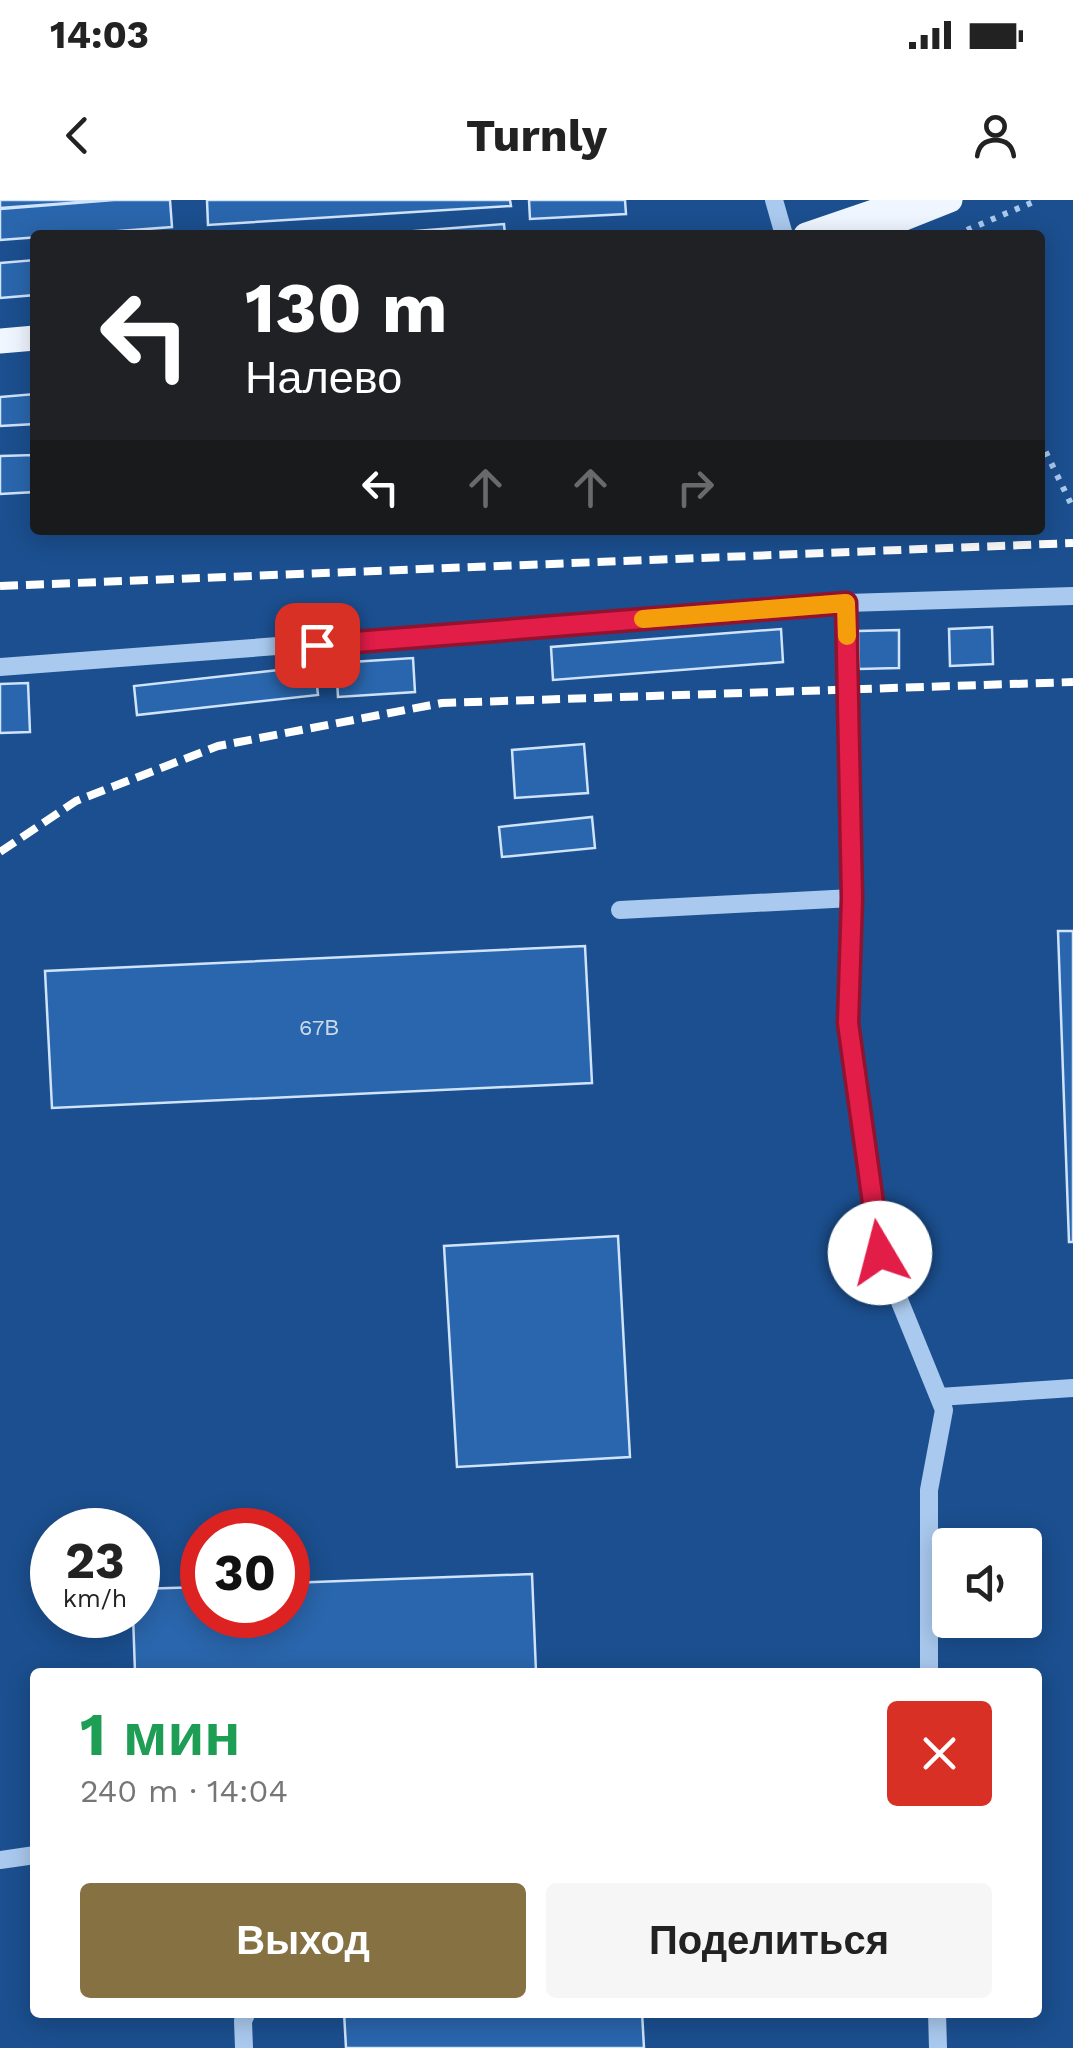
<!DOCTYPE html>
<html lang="ru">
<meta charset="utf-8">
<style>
:root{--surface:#fff;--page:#f6f6f6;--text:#222;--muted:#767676;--accent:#857141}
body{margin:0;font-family:"Work Sans",sans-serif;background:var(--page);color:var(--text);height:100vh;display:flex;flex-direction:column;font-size:38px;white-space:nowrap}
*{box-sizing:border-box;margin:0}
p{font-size:32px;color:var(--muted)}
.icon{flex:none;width:55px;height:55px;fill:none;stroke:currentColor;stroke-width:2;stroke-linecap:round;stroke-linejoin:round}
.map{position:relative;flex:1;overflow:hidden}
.drawer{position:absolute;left:30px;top:1468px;width:1012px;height:350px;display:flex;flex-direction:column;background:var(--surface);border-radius:10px;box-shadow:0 5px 25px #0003}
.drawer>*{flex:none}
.hud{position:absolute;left:30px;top:30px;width:1015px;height:305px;border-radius:10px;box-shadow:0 5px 25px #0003;background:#202124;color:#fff;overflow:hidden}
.fabs{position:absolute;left:932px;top:1328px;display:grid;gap:20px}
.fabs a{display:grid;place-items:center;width:110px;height:110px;border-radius:10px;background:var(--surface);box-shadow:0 5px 25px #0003;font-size:50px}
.speed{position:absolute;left:30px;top:1308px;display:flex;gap:20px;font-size:50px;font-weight:700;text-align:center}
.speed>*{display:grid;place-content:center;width:130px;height:130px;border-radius:50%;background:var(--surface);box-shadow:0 5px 25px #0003;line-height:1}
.speed small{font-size:25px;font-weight:400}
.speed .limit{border:15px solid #d22;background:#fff;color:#111}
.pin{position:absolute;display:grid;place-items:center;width:85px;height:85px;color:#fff;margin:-42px;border-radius:20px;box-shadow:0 5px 15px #0006}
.me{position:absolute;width:110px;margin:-55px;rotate:352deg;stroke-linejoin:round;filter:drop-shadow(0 0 8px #0008)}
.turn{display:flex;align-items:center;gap:35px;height:210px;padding:0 50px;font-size:45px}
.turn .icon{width:130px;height:130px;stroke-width:2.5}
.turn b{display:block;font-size:70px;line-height:85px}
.lanes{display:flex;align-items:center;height:95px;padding:0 50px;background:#0003;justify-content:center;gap:50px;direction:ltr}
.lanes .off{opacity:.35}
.round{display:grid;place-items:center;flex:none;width:105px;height:105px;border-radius:10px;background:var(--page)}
.overview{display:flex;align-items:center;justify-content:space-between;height:170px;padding:0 50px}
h1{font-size:60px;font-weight:700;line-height:75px;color:#1e9e55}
.button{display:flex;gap:20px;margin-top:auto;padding:20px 50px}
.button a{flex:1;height:115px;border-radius:10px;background:var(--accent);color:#fff;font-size:40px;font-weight:700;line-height:115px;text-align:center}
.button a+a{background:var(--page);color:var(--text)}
.status{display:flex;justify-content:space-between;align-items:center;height:70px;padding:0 50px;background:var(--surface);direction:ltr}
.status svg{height:28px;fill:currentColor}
header{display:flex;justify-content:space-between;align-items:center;height:130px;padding:0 50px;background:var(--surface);font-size:45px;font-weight:700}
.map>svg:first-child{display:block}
.building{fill:#2a66ad;stroke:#cfe3fa;stroke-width:2.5}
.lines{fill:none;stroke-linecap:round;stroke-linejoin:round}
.path{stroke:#a9c9ee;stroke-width:6;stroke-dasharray:5 8;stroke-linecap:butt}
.minor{stroke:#a9c9ee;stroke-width:18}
.major{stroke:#f0f6ff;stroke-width:25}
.rail{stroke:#fff;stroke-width:8;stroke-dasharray:18 8;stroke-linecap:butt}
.route-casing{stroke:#92132f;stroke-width:25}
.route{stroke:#e11d48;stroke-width:18}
.slow{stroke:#f59e0b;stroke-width:18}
.labels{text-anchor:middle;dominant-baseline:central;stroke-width:10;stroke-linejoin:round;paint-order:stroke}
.number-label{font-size:22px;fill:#cad9ea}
</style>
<div class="status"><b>14:03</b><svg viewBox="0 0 49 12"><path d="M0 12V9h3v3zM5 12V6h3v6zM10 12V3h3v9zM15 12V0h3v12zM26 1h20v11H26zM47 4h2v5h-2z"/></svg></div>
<header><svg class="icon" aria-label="back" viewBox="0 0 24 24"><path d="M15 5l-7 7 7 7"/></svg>Turnly<svg class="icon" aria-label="person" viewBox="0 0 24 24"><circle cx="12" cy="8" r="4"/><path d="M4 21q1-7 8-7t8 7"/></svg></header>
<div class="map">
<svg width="1073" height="1848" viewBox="0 0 1073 1848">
<rect width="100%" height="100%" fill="#1b4f8f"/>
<path class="building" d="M 0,0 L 110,0 L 0,8 Z
M 114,0 L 170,0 L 172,27 L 0,40 L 0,9 Z
M 207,0 L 510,0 L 511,6 L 208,25 Z
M 529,0 L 625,0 L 626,14 L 530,19 Z
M 504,24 L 505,35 L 364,35 Z
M 35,60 L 35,95 L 0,98 L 0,63 Z
M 35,194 L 35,224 L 0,226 L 0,197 Z
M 35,255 L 35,292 L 0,294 L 0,256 Z
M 992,427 L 993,464 L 950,466 L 949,429 Z
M 781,429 L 783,462 L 553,480 L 551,447 Z
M 899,430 L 899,468 L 859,469 L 858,431 Z
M 413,458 L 415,492 L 338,497 L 336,463 Z
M 315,466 L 318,495 L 137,515 L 134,486 Z
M 28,483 L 30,532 L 0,533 L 0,484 Z
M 584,544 L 588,593 L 515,598 L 512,550 Z
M 592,617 L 595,648 L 502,657 L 499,627 Z
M 1058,731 L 1073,731 L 1073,1042 L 1069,1042 Z
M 585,746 L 592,883 L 52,908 L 45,771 Z
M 618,1036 L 630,1257 L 457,1267 L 444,1046 Z
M 532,1374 L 536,1472 L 135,1472 L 133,1415 L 138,1415 L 138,1389 L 202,1387 L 202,1415 L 288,1415 L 288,1383 Z
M 344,1812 L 642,1812 L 644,1848 L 346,1848 Z"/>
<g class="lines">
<path class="path" d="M 955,35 L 1038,0
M 1040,240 L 1073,308
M 824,332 L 825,330"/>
<path class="minor" d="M 774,0 L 784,35
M 847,403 L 852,698 L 848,823 L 880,1053 L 944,1210 L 929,1290 L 929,1472
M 0,467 L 847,403 L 1073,396
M 620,710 L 852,698
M 939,1197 L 1073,1188
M 0,1660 L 35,1655
M 937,1812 L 938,1848
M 244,1848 L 243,1821 L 247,1812"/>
<path class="major" d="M 806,35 L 909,0
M 862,35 L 950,0
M 0,141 L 35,138"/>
<path class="rail" d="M 0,386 L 1073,343
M 0,652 L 76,601 L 218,546 L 442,503 L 1073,482"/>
</g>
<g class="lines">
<g class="route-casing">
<path id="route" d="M 317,445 L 846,403 L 852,698 L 848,823 L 880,1053"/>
</g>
<use href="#route" class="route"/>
<path class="slow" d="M 643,419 L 846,403 L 847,436"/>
</g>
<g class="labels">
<g class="number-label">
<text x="319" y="827">67В</text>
</g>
</g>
</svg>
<div class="fabs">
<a><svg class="icon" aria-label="sound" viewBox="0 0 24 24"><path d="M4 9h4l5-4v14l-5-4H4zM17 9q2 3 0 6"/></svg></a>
</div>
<div class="speed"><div>23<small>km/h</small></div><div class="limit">30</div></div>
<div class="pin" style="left:317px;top:445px;background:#d93025"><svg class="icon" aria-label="arrive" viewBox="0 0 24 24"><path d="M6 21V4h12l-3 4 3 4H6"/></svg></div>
<svg class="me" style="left:880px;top:1053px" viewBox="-20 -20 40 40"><circle r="19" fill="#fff"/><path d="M0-13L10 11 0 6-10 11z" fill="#e11d48"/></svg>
<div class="hud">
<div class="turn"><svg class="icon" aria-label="left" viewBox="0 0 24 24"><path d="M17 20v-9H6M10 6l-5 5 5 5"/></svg><div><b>130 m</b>Налево</div></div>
<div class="lanes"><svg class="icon" aria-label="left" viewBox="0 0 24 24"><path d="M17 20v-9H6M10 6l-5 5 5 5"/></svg><svg class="icon off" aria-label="ahead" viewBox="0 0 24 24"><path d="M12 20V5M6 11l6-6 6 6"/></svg><svg class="icon off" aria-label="ahead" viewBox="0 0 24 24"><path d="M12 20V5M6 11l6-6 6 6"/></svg><svg class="icon off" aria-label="right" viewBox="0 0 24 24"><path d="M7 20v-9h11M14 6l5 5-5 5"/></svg></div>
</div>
<section class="drawer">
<div class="overview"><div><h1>1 мин</h1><p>240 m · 14:04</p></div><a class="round" style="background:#d93025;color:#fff"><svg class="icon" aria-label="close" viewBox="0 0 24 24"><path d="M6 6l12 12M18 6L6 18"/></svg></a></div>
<div class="button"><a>Выход</a><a>Поделиться</a></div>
</section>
</div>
